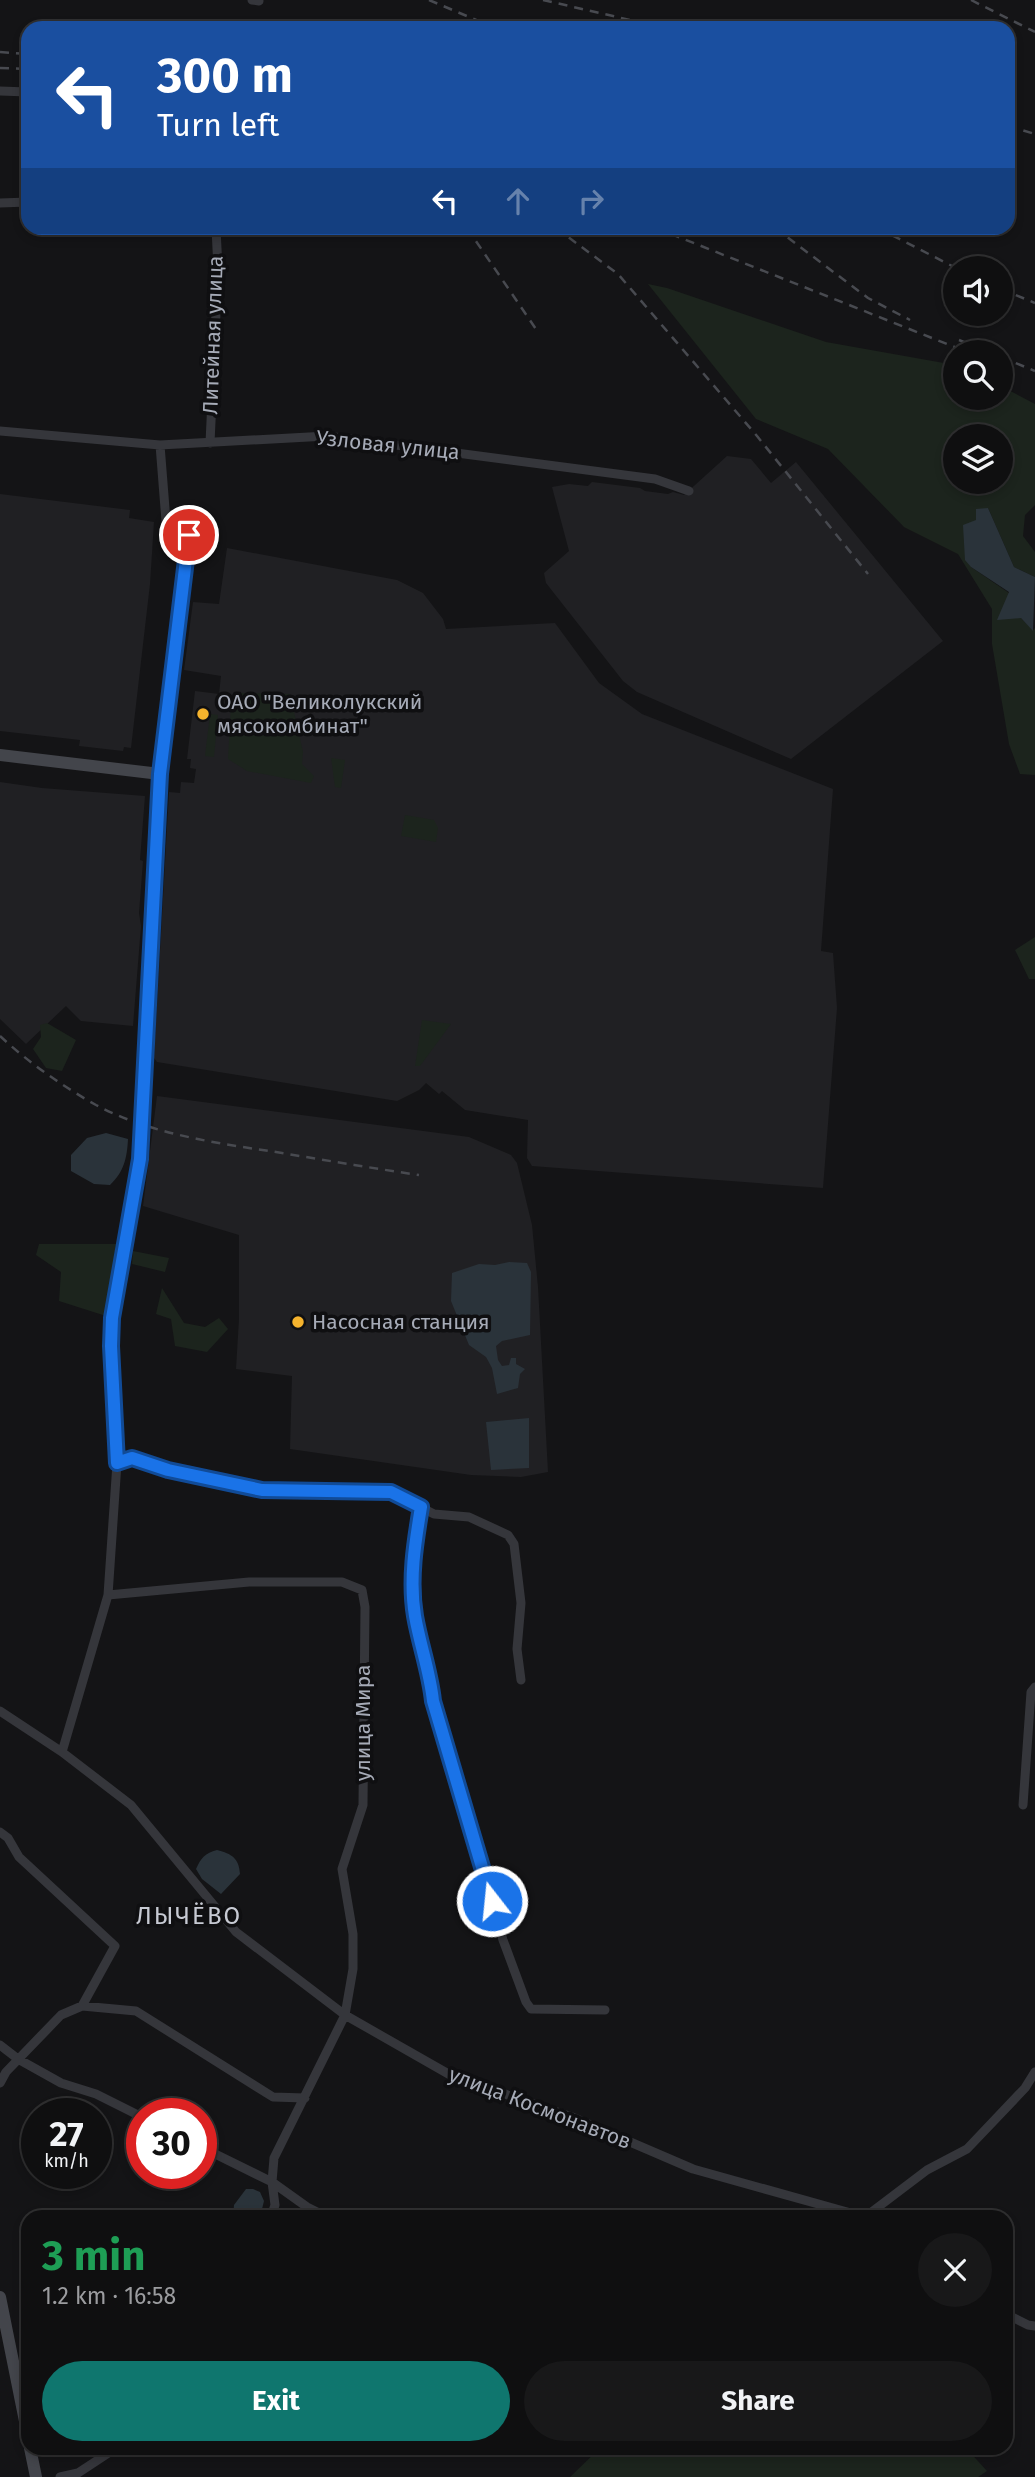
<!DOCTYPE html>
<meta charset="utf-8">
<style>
:root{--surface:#0f0f10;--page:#181819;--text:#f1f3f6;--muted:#9b9c9f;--line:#2f2f30;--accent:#0f766e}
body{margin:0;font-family:"Fira Sans",sans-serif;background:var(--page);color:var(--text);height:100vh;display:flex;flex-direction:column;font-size:26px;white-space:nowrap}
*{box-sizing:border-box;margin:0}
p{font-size:23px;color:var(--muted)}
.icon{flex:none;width:38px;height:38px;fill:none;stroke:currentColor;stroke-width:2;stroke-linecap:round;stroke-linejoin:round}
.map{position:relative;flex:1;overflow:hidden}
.side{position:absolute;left:21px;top:2210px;width:992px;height:245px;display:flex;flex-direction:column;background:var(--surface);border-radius:21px;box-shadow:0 4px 10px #0003,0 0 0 2px var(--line)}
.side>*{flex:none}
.banner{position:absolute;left:21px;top:21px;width:994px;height:214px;border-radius:21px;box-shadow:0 4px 10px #0003,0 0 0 2px var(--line);background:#1a4fa0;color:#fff;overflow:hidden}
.tools{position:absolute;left:943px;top:256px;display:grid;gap:14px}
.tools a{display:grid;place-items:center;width:70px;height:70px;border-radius:50%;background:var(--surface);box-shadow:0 4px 10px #0003,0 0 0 2px var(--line);font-size:35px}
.speed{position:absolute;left:21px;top:2098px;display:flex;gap:14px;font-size:35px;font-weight:700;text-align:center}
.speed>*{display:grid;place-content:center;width:91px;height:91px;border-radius:50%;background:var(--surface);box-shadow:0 4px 10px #0003,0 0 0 2px var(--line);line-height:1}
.speed small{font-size:18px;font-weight:400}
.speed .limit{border:10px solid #d22;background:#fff;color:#111}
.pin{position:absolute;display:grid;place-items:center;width:60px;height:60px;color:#fff;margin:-30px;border:4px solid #fff;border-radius:50%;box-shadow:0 2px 7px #0007}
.me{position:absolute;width:77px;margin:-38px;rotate:344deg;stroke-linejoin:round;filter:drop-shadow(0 0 5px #0008)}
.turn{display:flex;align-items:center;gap:24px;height:147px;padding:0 21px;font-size:32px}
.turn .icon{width:91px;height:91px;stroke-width:2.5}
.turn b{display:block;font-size:49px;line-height:60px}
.lanes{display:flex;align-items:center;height:66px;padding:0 21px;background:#0003;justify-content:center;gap:35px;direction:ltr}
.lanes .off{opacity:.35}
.round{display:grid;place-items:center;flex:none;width:74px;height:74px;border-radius:37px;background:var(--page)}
.overview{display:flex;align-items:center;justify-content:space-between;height:119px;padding:0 21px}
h1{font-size:42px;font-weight:700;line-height:52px;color:#1e9e55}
.primary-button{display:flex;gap:14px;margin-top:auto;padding:14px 21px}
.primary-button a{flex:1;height:80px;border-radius:42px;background:var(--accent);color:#fff;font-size:28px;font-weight:700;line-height:80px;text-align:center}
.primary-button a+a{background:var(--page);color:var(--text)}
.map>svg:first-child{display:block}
.built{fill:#202023}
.green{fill:#1c241d;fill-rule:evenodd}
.water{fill:#2a333a}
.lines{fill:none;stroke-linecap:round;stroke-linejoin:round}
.street{stroke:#35363b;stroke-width:9}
.secondary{stroke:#43454b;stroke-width:12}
.rail{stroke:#484a50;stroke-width:2.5;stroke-dasharray:9 7;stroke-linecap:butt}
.route-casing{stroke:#114b97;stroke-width:18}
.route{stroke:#1a73e8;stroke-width:12}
.poi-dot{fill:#f5b32d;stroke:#0f0f11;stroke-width:2.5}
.labels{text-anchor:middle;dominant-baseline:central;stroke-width:7;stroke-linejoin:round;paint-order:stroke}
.street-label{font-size:21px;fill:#a6abb7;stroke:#0f0f11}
.poi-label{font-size:21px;fill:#a6abb7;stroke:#0f0f11;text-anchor:start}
.quarter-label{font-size:24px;letter-spacing:2px;fill:#c7cad3;stroke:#0f0f11}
</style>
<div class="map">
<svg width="1035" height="2477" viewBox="0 0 1035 2477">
<rect width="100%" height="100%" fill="#141416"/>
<path class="built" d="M 727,456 L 751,459 L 771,483 L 796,462 L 943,641 L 791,759 L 637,692 L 623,681 L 546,583 L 544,573 L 569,551 L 552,487 L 569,484 L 588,486 L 592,482 L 640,488 L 645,491 L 668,494 L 673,492 L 684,495 Z
M 0,494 L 130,510 L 129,518 L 154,522 L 150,584 L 131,748 L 124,747 L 123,751 L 79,746 L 80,740 L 0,731 Z
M 227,548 L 397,580 L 423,593 L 443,619 L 446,629 L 555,623 L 599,683 L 642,714 L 833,789 L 821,951 L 833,953 L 837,1008 L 823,1188 L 532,1166 L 527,1158 L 528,1120 L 465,1110 L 442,1091 L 439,1094 L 426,1083 L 419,1090 L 397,1101 L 157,1062 L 154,1058 L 169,792 L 180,793 L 181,782 L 194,783 L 196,769 L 190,768 L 191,759 L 187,759 L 195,691 L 219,694 L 221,676 L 184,670 L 193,602 L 219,604 Z
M 0,782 L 42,788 L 145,796 L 140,860 L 143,861 L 139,913 L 141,926 L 133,1026 L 81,1021 L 66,1006 L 26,1044 L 0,1019 Z
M 157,1096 L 469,1137 L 511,1155 L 517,1163 L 532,1225 L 538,1287 L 548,1472 L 521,1477 L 471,1475 L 290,1449 L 292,1376 L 236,1369 L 239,1319 L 239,1235 L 143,1206 Z"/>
<path class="green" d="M 648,284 L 667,288 L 826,342 L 955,365 L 956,397 L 1001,397 L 1001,386 L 1035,404 L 1035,505 L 1025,515 L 1023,536 L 1035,552 L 1035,577 L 1014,567 L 988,508 L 976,520 L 971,567 L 1009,593 L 1021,618 L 1033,630 L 1035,628 L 1035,775 L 1020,774 L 1009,744 L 992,644 L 992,609 L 958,554 L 904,527 L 828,449 L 756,419 ZM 956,436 L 1001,436 L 1001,481 L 956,481 Z
M 239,693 L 290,694 L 303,752 L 302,764 L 314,776 L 311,783 L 247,771 L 228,759 L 231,705 Z
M 210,714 L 218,715 L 214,757 L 205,756 Z
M 331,758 L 345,760 L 341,788 L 335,787 Z
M 405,815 L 434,820 L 438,828 L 436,842 L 401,836 Z
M 1035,937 L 1035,979 L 1029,979 L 1015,950 Z
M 422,1020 L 451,1024 L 420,1066 L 415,1066 Z
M 47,1023 L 76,1040 L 62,1071 L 46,1068 L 33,1049 L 41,1037 L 40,1025 Z
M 39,1244 L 116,1244 L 106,1316 L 59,1301 L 61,1272 L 36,1255 Z
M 133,1251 L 169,1258 L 165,1272 L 132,1264 Z
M 162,1288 L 184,1323 L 205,1327 L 219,1318 L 228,1329 L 207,1352 L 175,1346 L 171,1319 L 156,1314 Z
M 600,2448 L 966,2448 L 987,2471 L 978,2477 L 570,2477 Z"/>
<path class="water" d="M 988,508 L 1014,567 L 1035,577 L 1033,631 L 1021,618 L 997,620 L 1009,592 L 971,567 L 965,560 L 963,525 L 976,520 L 976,509 Z
M 106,1133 L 128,1139 C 127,1158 124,1172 110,1185 L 94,1184 L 71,1171 L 71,1155 L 87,1138 Z
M 509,1262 L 527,1263 L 531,1272 L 530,1335 L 502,1341 L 496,1346 L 498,1360 L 502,1366 L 509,1365 L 511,1358 L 516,1358 L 516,1364 L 525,1369 L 520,1374 L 518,1388 L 497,1394 L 492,1368 L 486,1357 L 469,1345 L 451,1301 L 452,1273 L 479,1264 L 495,1265 Z
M 529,1418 L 529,1468 L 491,1470 L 486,1422 Z
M 217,1850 C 232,1854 239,1858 240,1874 L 221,1894 L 202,1879 L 196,1869 C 201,1858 205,1853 217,1850 Z
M 246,2189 L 253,2189 L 260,2192 L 264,2201 L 260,2217 L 233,2217 L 234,2205 Z"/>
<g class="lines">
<path class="street" d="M 252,0 L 259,1
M 0,91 L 28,92
M 0,203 L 28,202
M 0,431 L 160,445 L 327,436 L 655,479 L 689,491
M 210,443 L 218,269 L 216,228
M 117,1463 L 132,1458 L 168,1470 L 262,1490 L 391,1492 L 434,1514 L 469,1517 L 508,1535 L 514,1544 L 521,1603 L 517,1649 L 521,1680
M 421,1507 C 415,1542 409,1580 415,1616 C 420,1645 430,1672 434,1701 L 503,1940 L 526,2002 L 531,2009 L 605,2010
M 108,1595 L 249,1582 L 342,1582 L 362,1590 L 365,1607 L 363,1805 L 342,1869 L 353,1934 L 353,1969 L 345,2015 L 274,2158 L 272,2182 L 275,2205 L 271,2217
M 0,1711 L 62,1752 L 131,1805 L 236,1932 L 345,2015 L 452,2076 L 572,2117 L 693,2169 L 865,2217 L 927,2170 L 967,2149 L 1025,2088 L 1035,2072
M 62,1752 L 108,1595 L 117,1463 L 111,1346 L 112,1318 L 140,1159 L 160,774 L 189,535 L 166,521 L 160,445
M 1023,1805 L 1031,1692 L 1035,1687
M 0,1832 L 8,1838 L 19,1857 L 115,1946 L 82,2006
M 0,2045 L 18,2059 L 61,2083 L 96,2094 L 142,2117
M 0,2083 L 6,2072 L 61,2015 L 82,2006 L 136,2011 L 273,2097 L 305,2098
M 201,2147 L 272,2182 L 307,2207 L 327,2217
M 1006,2314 L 1028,2325 L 1035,2326
M 60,2477 L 78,2473 L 116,2448"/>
<path class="secondary" d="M 0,755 L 160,774
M 0,2297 L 28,2436
M 30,2448 L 36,2477"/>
<path class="rail" d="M 429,0 L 495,28
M 543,0 L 665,28
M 971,0 L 1035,32
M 0,52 L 28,54
M 0,68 L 28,69
M 1008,126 L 1035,134
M 467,228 L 538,332
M 556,228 L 618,274 L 757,436 L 868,574
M 656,228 L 967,352
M 775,228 L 868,298 L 910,320
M 878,228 L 956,268
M 1001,289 L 1035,303
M 959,340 L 988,352
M 1001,357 L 1035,371
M 0,1036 C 28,1062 62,1086 96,1105 C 150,1134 216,1143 276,1152 C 324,1160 371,1168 419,1175"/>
</g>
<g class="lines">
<g class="route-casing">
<path id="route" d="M 189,535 L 160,774 L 140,1159 L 112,1318 L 111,1346 L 117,1463 L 132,1458 L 168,1470 L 262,1490 L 391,1492 L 421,1507 C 415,1543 409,1580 415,1616 C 420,1645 430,1672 433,1701 L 492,1901"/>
</g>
<use href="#route" class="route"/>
</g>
<g class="poi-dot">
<circle cx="203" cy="714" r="7"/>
<circle cx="298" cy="1322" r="7"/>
</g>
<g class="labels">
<g class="street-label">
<text transform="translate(213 335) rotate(-88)">Литейная улица</text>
<text transform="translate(388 445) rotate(6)">Узловая улица</text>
<text transform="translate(363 1723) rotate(-90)">улица Мира</text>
<text transform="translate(540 2108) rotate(21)">улица Космонавтов</text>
</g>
<g class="poi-label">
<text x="217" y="702">ОАО "Великолукский<tspan x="217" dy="24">мясокомбинат"</tspan></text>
<text x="312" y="1322">Насосная станция</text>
</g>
<g class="quarter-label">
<text x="189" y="1916">ЛЫЧЁВО</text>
</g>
</g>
</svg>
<div class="tools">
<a><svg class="icon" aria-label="sound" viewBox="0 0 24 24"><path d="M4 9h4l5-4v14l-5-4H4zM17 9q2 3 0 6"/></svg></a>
<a><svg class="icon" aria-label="search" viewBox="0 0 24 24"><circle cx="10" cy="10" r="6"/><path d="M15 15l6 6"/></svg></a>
<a><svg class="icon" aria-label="layers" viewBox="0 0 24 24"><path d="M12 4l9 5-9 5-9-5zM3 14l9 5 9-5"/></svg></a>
</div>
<div class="speed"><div>27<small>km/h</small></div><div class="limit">30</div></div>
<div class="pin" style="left:189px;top:535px;background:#d93025"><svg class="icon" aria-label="arrive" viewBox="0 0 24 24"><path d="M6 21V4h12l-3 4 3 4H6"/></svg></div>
<svg class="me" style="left:492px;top:1901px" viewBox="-20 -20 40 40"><circle r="17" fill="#1a73e8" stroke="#fff" stroke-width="3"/><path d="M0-11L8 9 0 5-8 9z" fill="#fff"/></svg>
<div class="banner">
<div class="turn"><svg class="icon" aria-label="left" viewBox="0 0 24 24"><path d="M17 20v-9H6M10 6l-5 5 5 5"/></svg><div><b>300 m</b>Turn left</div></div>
<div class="lanes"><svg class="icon" aria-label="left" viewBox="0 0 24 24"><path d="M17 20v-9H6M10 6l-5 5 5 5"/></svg><svg class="icon off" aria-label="ahead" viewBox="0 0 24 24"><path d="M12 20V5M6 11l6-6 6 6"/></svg><svg class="icon off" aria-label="right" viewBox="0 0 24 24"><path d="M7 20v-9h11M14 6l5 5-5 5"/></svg></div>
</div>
<section class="side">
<div class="overview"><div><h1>3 min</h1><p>1.2 km · 16:58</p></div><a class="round"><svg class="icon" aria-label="close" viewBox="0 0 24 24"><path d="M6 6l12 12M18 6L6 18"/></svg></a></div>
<div class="primary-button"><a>Exit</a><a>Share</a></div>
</section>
</div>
